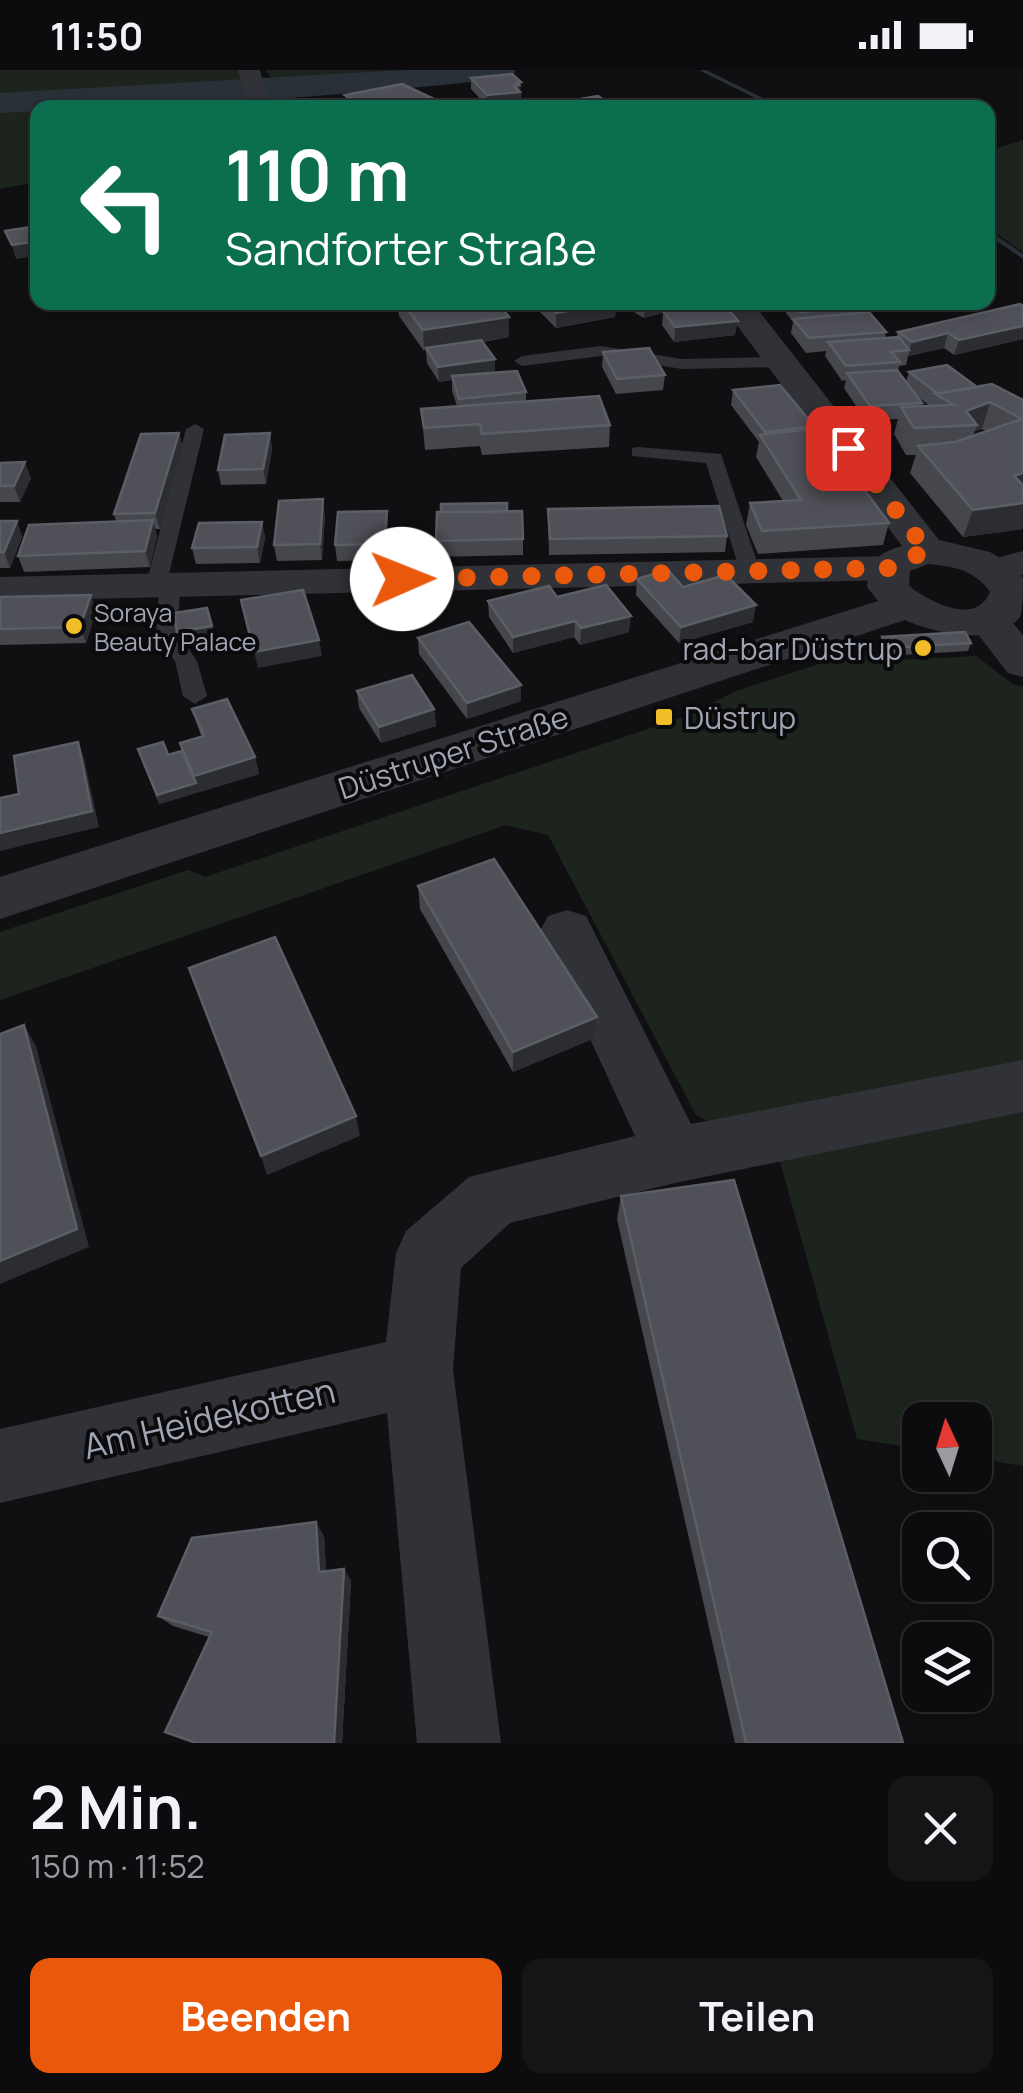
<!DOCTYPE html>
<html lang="de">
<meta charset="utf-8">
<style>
:root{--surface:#0c0c0e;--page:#151517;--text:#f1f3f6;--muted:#9a9b9e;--line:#2c2c2e;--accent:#ea580c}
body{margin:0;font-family:Manrope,sans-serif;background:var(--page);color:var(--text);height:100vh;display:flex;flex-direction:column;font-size:38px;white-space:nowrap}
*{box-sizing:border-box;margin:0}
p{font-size:32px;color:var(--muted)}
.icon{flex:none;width:55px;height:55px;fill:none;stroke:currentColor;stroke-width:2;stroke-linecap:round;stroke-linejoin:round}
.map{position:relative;height:1673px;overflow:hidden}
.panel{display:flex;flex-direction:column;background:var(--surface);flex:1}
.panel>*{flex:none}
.guide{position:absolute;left:30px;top:30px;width:965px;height:210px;border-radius:20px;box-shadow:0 5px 15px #0003,0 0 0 2px var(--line);background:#0b6e4f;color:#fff;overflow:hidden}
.needle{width:65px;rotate:356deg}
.fabs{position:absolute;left:902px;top:1332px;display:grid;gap:20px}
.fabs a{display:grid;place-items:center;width:90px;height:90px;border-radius:20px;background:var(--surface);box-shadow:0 5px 15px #0003,0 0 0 2px var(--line);font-size:50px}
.pin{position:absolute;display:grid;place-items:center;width:85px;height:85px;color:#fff;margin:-42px;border-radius:20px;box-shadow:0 5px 15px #0006}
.me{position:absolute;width:110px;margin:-55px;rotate:89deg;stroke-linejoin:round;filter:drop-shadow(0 0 8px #0008)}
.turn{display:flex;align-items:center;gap:35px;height:210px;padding:0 30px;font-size:45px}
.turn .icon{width:130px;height:130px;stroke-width:2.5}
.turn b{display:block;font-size:70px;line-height:85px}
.round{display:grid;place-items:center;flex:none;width:105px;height:105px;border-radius:20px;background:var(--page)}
.headline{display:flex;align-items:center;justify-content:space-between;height:170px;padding:0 30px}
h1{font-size:60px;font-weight:700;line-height:75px}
.cta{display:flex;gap:20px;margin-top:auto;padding:20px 30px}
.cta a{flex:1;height:115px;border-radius:20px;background:var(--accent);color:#fff;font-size:40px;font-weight:700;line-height:115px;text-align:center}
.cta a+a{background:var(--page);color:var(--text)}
.status{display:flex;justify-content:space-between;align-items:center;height:70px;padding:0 50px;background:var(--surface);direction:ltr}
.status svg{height:28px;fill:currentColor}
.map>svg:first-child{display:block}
.green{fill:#1d241e}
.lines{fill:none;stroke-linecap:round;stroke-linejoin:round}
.stream{fill:#293037;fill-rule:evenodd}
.river{fill:#293037;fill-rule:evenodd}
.service{fill:#313237;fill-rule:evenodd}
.minor{fill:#313237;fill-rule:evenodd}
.tertiary{fill:#313237;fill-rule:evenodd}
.wall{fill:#46474d;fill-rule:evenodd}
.shaded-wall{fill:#2c2d31}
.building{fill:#505158;stroke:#5c5e66;stroke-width:2.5}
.route{stroke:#ea580c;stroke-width:18;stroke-dasharray:0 32.4}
.poi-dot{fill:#f2be28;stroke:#0b0b0d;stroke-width:4}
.labels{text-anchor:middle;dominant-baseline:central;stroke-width:8;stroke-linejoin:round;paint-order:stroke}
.far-poi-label{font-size:25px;fill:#a1a5b3;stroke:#0b0b0d;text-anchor:start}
.poi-label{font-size:30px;fill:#a1a5b3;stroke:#0b0b0d;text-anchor:end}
.street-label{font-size:30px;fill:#a1a5b3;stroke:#0b0b0d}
.near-street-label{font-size:35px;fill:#a1a5b3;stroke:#0b0b0d}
</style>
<div class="status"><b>11:50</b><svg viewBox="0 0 49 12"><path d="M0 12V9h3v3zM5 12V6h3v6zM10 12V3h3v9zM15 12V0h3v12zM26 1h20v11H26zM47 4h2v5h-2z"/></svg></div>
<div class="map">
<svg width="1023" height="1673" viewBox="0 0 1023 1673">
<rect width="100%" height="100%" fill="#101012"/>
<path class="green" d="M 0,0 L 249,0 L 268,37 L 38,38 L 37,112 L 0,119 Z
M 266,0 L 453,0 L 276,16 Z
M 1023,70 L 1023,182 L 988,158 L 988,81 Z
M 871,577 L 879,591 L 976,586 L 1014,615 L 1023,616 L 1023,1396 L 975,1388 L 975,1350 L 920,1350 L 920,1379 L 857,1369 L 779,1088 L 696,1045 L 548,765 L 506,755 L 0,930 L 0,862 L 188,800 L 205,807 L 684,647 L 739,620 Z"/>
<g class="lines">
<path class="stream" d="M 699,0 L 706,0 L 783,38 L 775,38 Z
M 988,160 L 1023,184 L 1023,189 L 988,165 Z"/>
<path class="river" d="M 404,0 L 516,0 L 512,7 L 501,9 C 347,25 192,38 38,38 L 38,41 L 0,43 L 0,23 Z"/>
<path class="service" d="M 601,276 L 682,289 L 781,287 L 789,292 L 781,297 L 682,299 L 601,286 L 522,296 L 514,291 L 522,286 Z
M 195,354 L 204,359 L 168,508 L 180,514 L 178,564 L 197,591 L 207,626 L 195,634 L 183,626 L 175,591 L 156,564 L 159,521 L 146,515 L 186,359 Z
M 638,377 L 721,384 L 760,501 L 757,505 L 750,507 L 740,501 L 706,393 L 632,386 L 632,378 Z"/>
<path class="minor" d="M 1023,481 L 1023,505 L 995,512 L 981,508 L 975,500 L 981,492 Z
M 889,486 L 903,490 L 909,498 L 903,506 L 889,510 L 0,531 L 0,507 Z
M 987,536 L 1002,540 L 1023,565 L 1023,607 L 1008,603 L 966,549 L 972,540 Z
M 567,840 L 586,846 L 691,1054 L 1023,990 L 1023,1042 L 675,1113 L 510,1153 L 461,1198 L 453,1300 L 501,1673 L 417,1673 L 387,1343 L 0,1433 L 0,1359 L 386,1272 L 396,1183 L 406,1161 L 469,1107 L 635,1066 L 540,861 L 548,846 Z"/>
<path class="tertiary" d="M 238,0 L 260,0 L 267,26 L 279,38 L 254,38 L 249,34 Z
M 714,232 L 750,232 L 755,236 L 939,470 L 990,482 L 1011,494 L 1023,508 C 1023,519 1023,538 1020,547 C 996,578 934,563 905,550 L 0,849 L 0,807 L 878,531 L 867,517 C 869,492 877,483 902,476 L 733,250 ZM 928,494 C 953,496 975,500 990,522 C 976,555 936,534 914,520 L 909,515 L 910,501 Z"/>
</g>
<path class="wall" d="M 471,8 L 521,24 L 520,33 L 487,36 L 471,19 Z
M 345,25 L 432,38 L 348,38 L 346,36 Z
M 398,232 L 497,232 L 509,267 L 483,272 L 495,289 L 495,303 L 526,322 L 526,331 L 610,355 L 609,377 L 482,385 L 480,376 L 425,380 L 421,339 L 457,336 L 452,321 L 452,310 L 439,312 L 427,293 L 426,281 L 424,281 L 399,246 Z
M 540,232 L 616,233 L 615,247 L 556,258 L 540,242 Z
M 636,232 L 700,232 L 676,239 L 735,265 L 674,272 L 662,255 L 663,243 L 644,248 L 635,243 Z
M 785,232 L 858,232 L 862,237 L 861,243 L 886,262 L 885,268 L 896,267 L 898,262 L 1023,236 L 1023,269 L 954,285 L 944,278 L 908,286 L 906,295 L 899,296 L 898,301 L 906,312 L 909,302 L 977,317 L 1023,330 L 1023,459 L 963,467 L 910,403 L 916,385 L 906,385 L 894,364 L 898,349 L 866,351 L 844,318 L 846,310 L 842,311 L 825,286 L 826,281 L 806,283 L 791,263 L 793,252 L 784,240 ZM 916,325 L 930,336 L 921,337 L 922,333 ZM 982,359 L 986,361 L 973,366 L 975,361 Z
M 603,282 L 665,305 L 663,320 L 616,324 L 602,297 Z
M 733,320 L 814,356 L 813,358 L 889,453 L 883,475 L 758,484 L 746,455 L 750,433 L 783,431 L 756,387 L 759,372 L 731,335 Z
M 179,363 L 183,378 L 160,459 L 155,459 L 157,466 L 150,497 L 24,502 L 18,486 L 116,451 L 114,444 Z
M 270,363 L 272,379 L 266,414 L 221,415 L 218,400 Z
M 0,393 L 31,408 L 20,432 L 0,432 Z
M 548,439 L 727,466 L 725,482 L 549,485 Z
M 387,441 L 388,457 L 386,490 L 337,491 L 335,475 Z
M 507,442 L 523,469 L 523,485 L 437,487 L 436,471 Z
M 325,445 L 322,490 L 277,491 L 274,475 Z
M 0,451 L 17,451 L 22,467 L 10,498 L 0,498 Z
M 262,452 L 265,468 L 260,493 L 196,494 L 192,478 Z
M 637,509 L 683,517 L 753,552 L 679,573 L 636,525 Z
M 91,525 L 96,541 L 86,573 L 0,575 L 0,527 Z
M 557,527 L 629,562 L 580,575 L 574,567 L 513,583 L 489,547 L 488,531 Z
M 882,567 L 971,573 L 968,581 L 885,586 L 880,575 Z
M 418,568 L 521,631 L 467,649 L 419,584 Z
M 357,621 L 434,639 L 436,656 L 381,673 L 359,638 Z
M 192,639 L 255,687 L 259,704 L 159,734 L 138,679 L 168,685 L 182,681 L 180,673 L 201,666 Z
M 418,816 L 597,947 L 595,968 L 513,1002 L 420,839 Z
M 621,1126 L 903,1673 L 735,1673 L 617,1149 Z
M 324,1466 L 326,1501 L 344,1499 L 351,1511 L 342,1673 L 195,1673 L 209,1567 L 173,1556 L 158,1546 Z"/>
<path class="shaded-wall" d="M 521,12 L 520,33 L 487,36 L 487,25 Z
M 432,28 L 432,38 L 385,38 Z
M 38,171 L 38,186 L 16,189 L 12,175 Z
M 651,232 L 700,232 L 665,243 L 663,241 L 663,243 L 644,248 L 645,234 Z
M 616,233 L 615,247 L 556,258 L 556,243 Z
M 509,247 L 509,267 L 428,281 L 426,278 L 426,281 L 424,281 L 423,260 Z
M 738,251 L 735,265 L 674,272 L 675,257 Z
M 1023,256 L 1023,269 L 954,285 L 959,270 Z
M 948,263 L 944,278 L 908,286 L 912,272 Z
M 495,289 L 495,304 L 452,306 L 452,310 L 439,312 L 438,297 Z
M 990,332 L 982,359 L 975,361 L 977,355 L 966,341 Z
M 179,363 L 183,378 L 160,459 L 155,443 Z
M 270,363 L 272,379 L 266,414 L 263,399 Z
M 25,392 L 31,408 L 20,432 L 14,416 Z
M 1023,403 L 1023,427 L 1014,406 Z
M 323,429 L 325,445 L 322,490 L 320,474 Z
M 1023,433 L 1023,459 L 963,467 L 973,440 Z
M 387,441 L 388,457 L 386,490 L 384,474 Z
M 153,450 L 157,466 L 150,497 L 145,481 Z
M 17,451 L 22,467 L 10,498 L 4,482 Z
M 262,452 L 265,468 L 260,493 L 257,477 Z
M 91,525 L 96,541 L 86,573 L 80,557 Z
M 756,535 L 753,552 L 679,573 L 681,557 Z
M 631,546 L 629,562 L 580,575 L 581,558 Z
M 575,551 L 574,567 L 513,583 L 513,567 Z
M 212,556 L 214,564 L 180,571 L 177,562 Z
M 319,570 L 322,586 L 258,598 L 254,582 Z
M 521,615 L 521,631 L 467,649 L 467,633 Z
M 434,639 L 436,656 L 381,673 L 379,657 Z
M 78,672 L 84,688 L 99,757 L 0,781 L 0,763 Z
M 255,687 L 259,704 L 159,734 L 157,725 L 196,713 L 194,706 Z
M 597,947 L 595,968 L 513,1002 L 513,982 Z
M 24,955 L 36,976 L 89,1177 L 0,1214 L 0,1191 Z
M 356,1046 L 360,1066 L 267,1105 L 261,1086 Z
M 316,1452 L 324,1466 L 327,1514 L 319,1502 Z
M 344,1499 L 351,1511 L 342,1673 L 334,1673 Z"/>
<path class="building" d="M 512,4 L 521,12 L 517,13 L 519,15 L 514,16 L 520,22 L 487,25 L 471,8 Z
M 402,14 L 432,28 L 385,38 L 368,38 L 345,25 Z
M 598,26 L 616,38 L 571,38 L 563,32 Z
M 38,156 L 38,171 L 12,175 L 5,161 Z
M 402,232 L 497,232 L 509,247 L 423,260 Z
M 545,232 L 616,232 L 616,233 L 556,243 Z
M 792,232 L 858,232 L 862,237 L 800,242 Z
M 724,234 L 738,251 L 675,257 L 663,241 Z
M 1020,234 L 1023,236 L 1023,256 L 959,270 L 948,263 L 912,272 L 898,262 Z
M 869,242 L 886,262 L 809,268 L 793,249 Z
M 899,267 L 909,280 L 891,282 L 900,292 L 846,296 L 828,272 Z
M 481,270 L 495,289 L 438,297 L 426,278 Z
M 649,278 L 665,305 L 617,309 L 603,282 Z
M 947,295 L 977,317 L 938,324 L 909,302 Z
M 897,300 L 922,333 L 870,336 L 847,303 Z
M 517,301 L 526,322 L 459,329 L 452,306 Z
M 992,314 L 1023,330 L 1023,403 L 1014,406 L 1023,415 L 1023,433 L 973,440 L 918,376 L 955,372 L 1022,349 L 990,332 L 966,341 L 977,355 L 914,358 L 901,337 L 954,335 L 935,324 Z
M 780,315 L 814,356 L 765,362 L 733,320 Z
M 599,326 L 610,355 L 482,364 L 480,354 L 424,358 L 421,339 Z
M 819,358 L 889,453 L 762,461 L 750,433 L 801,430 L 760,365 Z
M 179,363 L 155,443 L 114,444 L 141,364 Z
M 270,363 L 263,399 L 218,400 L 225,365 Z
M 25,392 L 14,416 L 0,416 L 0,393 Z
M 323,429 L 320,474 L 274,475 L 279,431 Z
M 507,433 L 507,442 L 441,442 L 441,434 Z
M 719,436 L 727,466 L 550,469 L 548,439 Z
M 387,441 L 384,474 L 335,475 L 338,442 Z
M 522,441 L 523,469 L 436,471 L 437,442 Z
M 153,450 L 145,481 L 18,486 L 29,455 Z
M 0,451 L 17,451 L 4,482 L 0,482 Z
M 262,452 L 257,477 L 192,478 L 199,453 Z
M 668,500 L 683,517 L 726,505 L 756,535 L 681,557 L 637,509 Z
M 606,515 L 631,546 L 581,558 L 575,551 L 513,567 L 488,531 L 549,516 L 557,527 Z
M 303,520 L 319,570 L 254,582 L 241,530 Z
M 91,525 L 80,557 L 0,559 L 0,527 Z
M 207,538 L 212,556 L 177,562 L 174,543 Z
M 469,552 L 521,615 L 467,633 L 418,568 Z
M 965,562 L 971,573 L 887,578 L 882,567 Z
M 412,605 L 434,639 L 379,657 L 357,621 Z
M 227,629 L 255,687 L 194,706 L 180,673 L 204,666 L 192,639 Z
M 78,672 L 92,741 L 0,763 L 0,728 L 19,724 L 14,686 Z
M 163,672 L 168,685 L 182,681 L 196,713 L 157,725 L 138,679 Z
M 494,789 L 597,947 L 513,982 L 418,816 Z
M 275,867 L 356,1046 L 261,1086 L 189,898 Z
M 24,955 L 77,1159 L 0,1191 L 0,964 Z
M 734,1110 L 903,1673 L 746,1673 L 621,1126 Z
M 316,1452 L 319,1502 L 344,1499 L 334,1673 L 196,1673 L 165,1662 L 212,1562 L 158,1546 L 192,1468 Z"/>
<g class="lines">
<path class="route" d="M 402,509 L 889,498 L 898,490 L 928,482 L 848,378"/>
</g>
<g class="poi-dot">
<circle cx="74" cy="556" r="10"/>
<circle cx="923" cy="578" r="10"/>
<rect x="654" y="637" width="20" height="20" rx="5"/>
</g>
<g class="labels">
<g class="far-poi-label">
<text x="94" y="542">Soraya<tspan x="94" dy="29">Beauty Palace</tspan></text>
</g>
<g class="poi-label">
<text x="903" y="578">rad-bar Düstrup</text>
<text x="684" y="647" text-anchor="start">Düstrup</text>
</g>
<g class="street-label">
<text transform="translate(453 682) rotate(-18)">Düstruper Straße</text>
</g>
<g class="near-street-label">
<text transform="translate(209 1348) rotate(-13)">Am Heidekotten</text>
</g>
</g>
</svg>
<div class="fabs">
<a><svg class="needle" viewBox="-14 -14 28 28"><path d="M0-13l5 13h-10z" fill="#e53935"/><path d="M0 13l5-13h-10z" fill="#9a9b9e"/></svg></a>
<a><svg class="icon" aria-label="search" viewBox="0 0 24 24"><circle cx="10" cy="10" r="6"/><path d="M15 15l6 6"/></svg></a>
<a><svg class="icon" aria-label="layers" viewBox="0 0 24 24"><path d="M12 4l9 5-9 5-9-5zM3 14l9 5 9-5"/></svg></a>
</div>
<div class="pin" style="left:848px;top:378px;background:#d93025"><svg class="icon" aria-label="arrive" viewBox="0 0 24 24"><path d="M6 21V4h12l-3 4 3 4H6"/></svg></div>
<svg class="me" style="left:402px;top:509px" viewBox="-20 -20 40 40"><circle r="19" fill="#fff"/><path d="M0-13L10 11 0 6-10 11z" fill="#ea580c"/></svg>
<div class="guide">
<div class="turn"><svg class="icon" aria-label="left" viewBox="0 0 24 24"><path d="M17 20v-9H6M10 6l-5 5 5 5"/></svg><div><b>110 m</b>Sandforter Straße</div></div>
</div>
</div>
<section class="panel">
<div class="headline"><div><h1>2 Min.</h1><p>150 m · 11:52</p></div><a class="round"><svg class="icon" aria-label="close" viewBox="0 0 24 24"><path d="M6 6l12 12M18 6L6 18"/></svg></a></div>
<div class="cta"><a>Beenden</a><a>Teilen</a></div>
</section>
